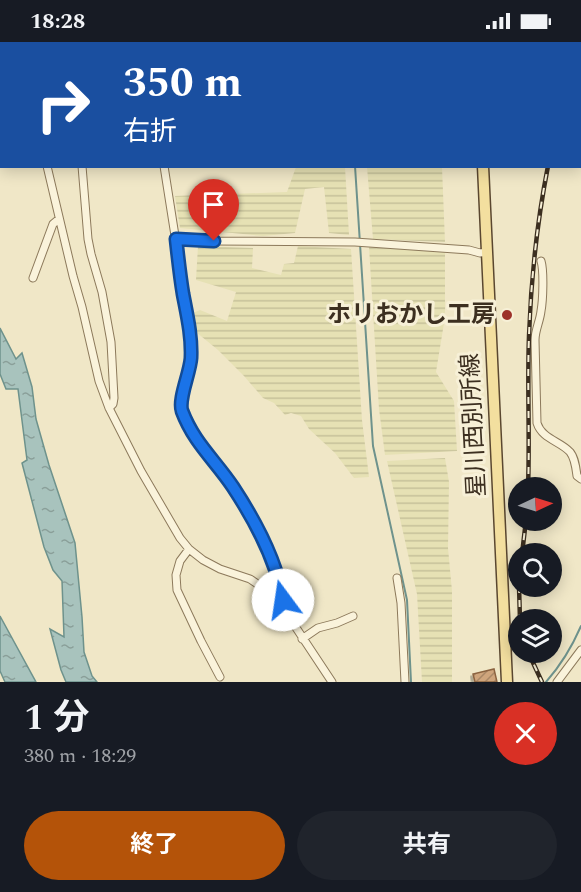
<!DOCTYPE html>
<html lang="ja">
<meta charset="utf-8">
<style>
:root{--surface:#171b24;--page:#20242c;--text:#f1f3f6;--muted:#9ea1a6;--accent:#b45309}
body{margin:0;font-family:Spectral,"Noto Sans JP",serif;background:var(--page);color:var(--text);height:100vh;display:flex;flex-direction:column;font-size:22px;white-space:nowrap}
*{box-sizing:border-box;margin:0}
p{font-size:20px;color:var(--muted)}
.icon{flex:none;width:33px;height:33px;fill:none;stroke:currentColor;stroke-width:2;stroke-linecap:round;stroke-linejoin:round}
.map{position:relative;height:640px;overflow:hidden}
.details{display:flex;flex-direction:column;background:var(--surface);flex:1}
.details>*{flex:none}
.guide{position:absolute;left:0px;top:0px;width:582px;height:126px;box-shadow:0 3px 15px #0003;background:#1a4fa0;color:#fff;overflow:hidden}
.needle{width:39px;rotate:86deg}
.buttons{position:absolute;left:508px;top:435px;display:grid;gap:12px}
.buttons a{display:grid;place-items:center;width:54px;height:54px;border-radius:50%;background:var(--surface);box-shadow:0 3px 15px #0003;font-size:30px}
.pin{position:absolute;display:grid;place-items:center;width:51px;height:51px;color:#fff;margin:-62px -26px;border-radius:50% 50% 50% 0;rotate:-45deg;box-shadow:0 0 6px #0007}
.pin .icon{rotate:45deg}
.me{position:absolute;width:66px;margin:-33px;rotate:346deg;stroke-linejoin:round;filter:drop-shadow(0 0 4px #0008)}
.turn{display:flex;align-items:center;gap:21px;height:126px;padding:0 24px;font-size:27px}
.turn .icon{width:78px;height:78px;stroke-width:2.5}
.turn b{display:block;font-size:42px;line-height:51px}
.round{display:grid;place-items:center;flex:none;width:63px;height:63px;border-radius:32px;background:var(--page)}
.head{display:flex;align-items:center;justify-content:space-between;height:102px;padding:0 24px}
h1{font-size:36px;font-weight:700;line-height:45px}
.button{display:flex;gap:12px;margin-top:auto;padding:12px 24px}
.button a{flex:1;height:69px;border-radius:36px;background:var(--accent);color:#fff;font-size:24px;font-weight:700;line-height:69px;text-align:center}
.button a+a{background:var(--page);color:var(--text)}
.status{display:flex;justify-content:space-between;align-items:center;height:42px;padding:0 30px;background:var(--surface);direction:ltr}
.status svg{height:16px;fill:currentColor}
.map>svg:first-child{display:block}
.farmland{fill:url(#farmland-rules)}
.water{fill:url(#water-ripples);stroke:#6e928c;stroke-width:1.5}
.lines{fill:none;stroke-linecap:round;stroke-linejoin:round}
.stream{stroke:#6e928c;stroke-width:2}
.building{fill:url(#building-hatch);stroke:#8c6441;stroke-width:1.5;filter:url(#shadow)}
.street-casing{stroke:#8c795b;stroke-width:9}
.primary-casing{stroke:#5a4730;stroke-width:13}
.street{stroke:#faf3db;stroke-width:7}
.primary{stroke:#f3df9f;stroke-width:10}
.rail-casing{stroke:#3c2f20;stroke-width:4.5}
.rail{stroke:#f7f0d7;stroke-width:2;stroke-dasharray:7;stroke-linecap:butt}
.route-casing{stroke:#114b97;stroke-width:15}
.route{stroke:#1a73e8;stroke-width:10}
.poi-dot{fill:#9d322a;stroke:#f7f0d7;stroke-width:2}
.labels{text-anchor:middle;dominant-baseline:central;stroke-width:6;stroke-linejoin:round;paint-order:stroke}
.poi-label{font-size:24px;font-weight:bold;fill:#3c2f20;stroke:#f7f0d7;text-anchor:end}
.street-label{font-size:24px;fill:#3c2f20;stroke:#f7f0d7}
</style>
<div class="status"><b>18:28</b><svg viewBox="0 0 49 12"><path d="M0 12V9h3v3zM5 12V6h3v6zM10 12V3h3v9zM15 12V0h3v12zM26 1h20v11H26zM47 4h2v5h-2z"/></svg></div>
<div class="map">
<svg width="581" height="640" viewBox="0 0 581 640">
<defs>
<pattern id="farmland-rules" width="6" height="5" patternUnits="userSpaceOnUse" patternTransform="scale(1.5)"><rect width="6" height="5" fill="#e6e1b4"/><path d="M0 2.5h6" fill="none" stroke="#c6c19a"/></pattern>
<pattern id="water-ripples" width="26" height="14" patternUnits="userSpaceOnUse" patternTransform="scale(1.5)"><rect width="26" height="14" fill="#a8c3bd"/><path d="M2 4q2-2 4 0t4 0M15 11q2-2 4 0t4 0" fill="none" stroke="#8a9f99"/></pattern>
<pattern id="building-hatch" width="6" height="6" patternUnits="userSpaceOnUse" patternTransform="scale(1.5)"><rect width="6" height="6" fill="#cfa57c"/><path d="M-1 1l2-2M0 6l6-6M5 7l2-2" fill="none" stroke="#a98765"/></pattern>
<filter id="shadow"><feDropShadow dx="-2.5" dy="2.5" stdDeviation="0" flood-color="#0004"/></filter>
</defs>
<rect width="100%" height="100%" fill="#f0e7c7"/>
<path class="farmland" d="M 296,125 L 345,125 L 349,193 L 329,191 L 324,145 L 305,147 L 295,191 L 263,194 L 180,186 L 175,154 L 287,150 Z
M 367,125 L 442,125 L 445,200 L 373,197 Z
M 198,204 L 253,206 L 252,226 L 281,233 L 284,222 L 294,221 L 298,204 L 351,207 L 362,378 L 369,435 L 354,436 L 335,411 L 309,387 L 301,374 L 291,371 L 285,373 L 274,361 L 263,356 L 244,334 L 218,308 L 196,290 L 193,271 L 200,268 L 227,279 L 236,250 L 196,238 Z
M 369,205 L 410,206 L 445,210 L 445,275 L 436,330 L 454,359 L 457,409 L 385,413 L 379,367 Z
M 445,416 L 449,440 L 448,506 L 452,549 L 452,640 L 422,640 L 417,552 L 387,419 Z"/>
<path class="water" d="M 0,286 L 16,317 L 22,311 L 32,345 L 36,377 L 49,423 L 75,501 L 82,575 L 84,610 L 92,634 L 97,640 L 66,640 L 61,628 L 50,587 L 64,595 L 62,539 L 53,528 L 44,505 L 22,421 L 27,418 L 18,347 L 6,347 L 0,332 Z
M 0,574 L 36,640 L 5,640 L 0,629 Z"/>
<g class="lines">
<path class="stream" d="M 348,0 L 348,2
M 355,124 L 373,404 L 407,558 L 411,640
M 546,640 C 561,623 572,605 581,584"/>
</g>
<path class="building" d="M 494,627 L 497,640 L 475,640 L 473,632 Z"/>
<g class="lines">
<g class="street-casing">
<path id="street" d="M 76,0 L 76,2
M 136,0 L 136,2
M 0,27 L 2,29
M 47,124 L 73,234 L 82,265 L 99,339 L 109,366 L 141,429 L 180,496 L 189,507 L 203,518 L 220,527 L 250,537 L 265,547 L 281,563 L 332,640
M 82,124 L 88,197 L 91,212 L 102,250 L 111,300 L 114,356 L 113,362 L 109,366
M 164,124 L 191,295 C 191,306 192,316 190,327 C 188,340 178,354 181,367 C 188,397 214,419 231,443 C 247,464 288,539 281,563
M 176,197 L 214,199 L 355,200 L 469,208 L 480,211 L 487,210
M 541,219 C 544,229 543,258 541,269 C 540,279 535,288 535,298 L 537,381 C 542,397 560,399 570,410 C 575,416 576,426 577,434 L 581,437
M 33,236 L 53,182 L 59,177
M 189,507 L 180,519 L 176,533 L 177,548 L 201,599 L 220,635
M 397,536 L 401,561 L 405,640
M 302,597 L 318,586 L 337,581 L 353,574
M 557,640 L 581,608"/>
</g>
<g class="primary-casing">
<path id="primary" d="M 477,0 L 477,2
M 483,124 L 507,640"/>
</g>
<use href="#street" class="street"/>
<use href="#primary" class="primary"/>
<g class="rail-casing">
<path id="rail" d="M 571,2 L 571,0
M 528,446 C 530,395 527,344 529,294 C 531,237 537,180 548,124
M 522,512 L 526,478
M 519,544 L 520,578
M 528,610 L 542,640"/>
</g>
<use href="#rail" class="rail"/>
</g>
<g class="lines">
<g class="route-casing">
<path id="route" d="M 214,199 L 176,197 C 178,215 180,234 183,252 C 187,273 192,294 191,316 C 190,331 178,357 182,369 C 194,401 215,418 233,445 C 254,477 277,520 283,558"/>
</g>
<use href="#route" class="route"/>
</g>
<circle class="poi-dot" cx="507" cy="273" r="6"/>
<g class="labels">
<g class="poi-label">
<text x="495" y="273">ホリおかし工房</text>
</g>
<g class="street-label">
<text transform="translate(474 383) rotate(-93)">星川西別所線</text>
</g>
</g>
</svg>
<div class="buttons">
<a><svg class="needle" viewBox="-14 -14 28 28"><path d="M0-13l5 13h-10z" fill="#e53935"/><path d="M0 13l5-13h-10z" fill="#9ea1a6"/></svg></a>
<a><svg class="icon" aria-label="search" viewBox="0 0 24 24"><circle cx="10" cy="10" r="6"/><path d="M15 15l6 6"/></svg></a>
<a><svg class="icon" aria-label="layers" viewBox="0 0 24 24"><path d="M12 4l9 5-9 5-9-5zM3 14l9 5 9-5"/></svg></a>
</div>
<div class="pin" style="left:214px;top:199px;background:#d93025"><svg class="icon" aria-label="arrive" viewBox="0 0 24 24"><path d="M6 21V4h12l-3 4 3 4H6"/></svg></div>
<svg class="me" style="left:283px;top:558px" viewBox="-20 -20 40 40"><circle r="19" fill="#fff"/><path d="M0-13L10 11 0 6-10 11z" fill="#1a73e8"/></svg>
<div class="guide">
<div class="turn"><svg class="icon" aria-label="right" viewBox="0 0 24 24"><path d="M7 20v-9h11M14 6l5 5-5 5"/></svg><div><b>350 m</b>右折</div></div>
</div>
</div>
<section class="details">
<div class="head"><div><h1>1 分</h1><p>380 m · 18:29</p></div><a class="round" style="background:#d93025;color:#fff"><svg class="icon" aria-label="close" viewBox="0 0 24 24"><path d="M6 6l12 12M18 6L6 18"/></svg></a></div>
<div class="button"><a>終了</a><a>共有</a></div>
</section>
